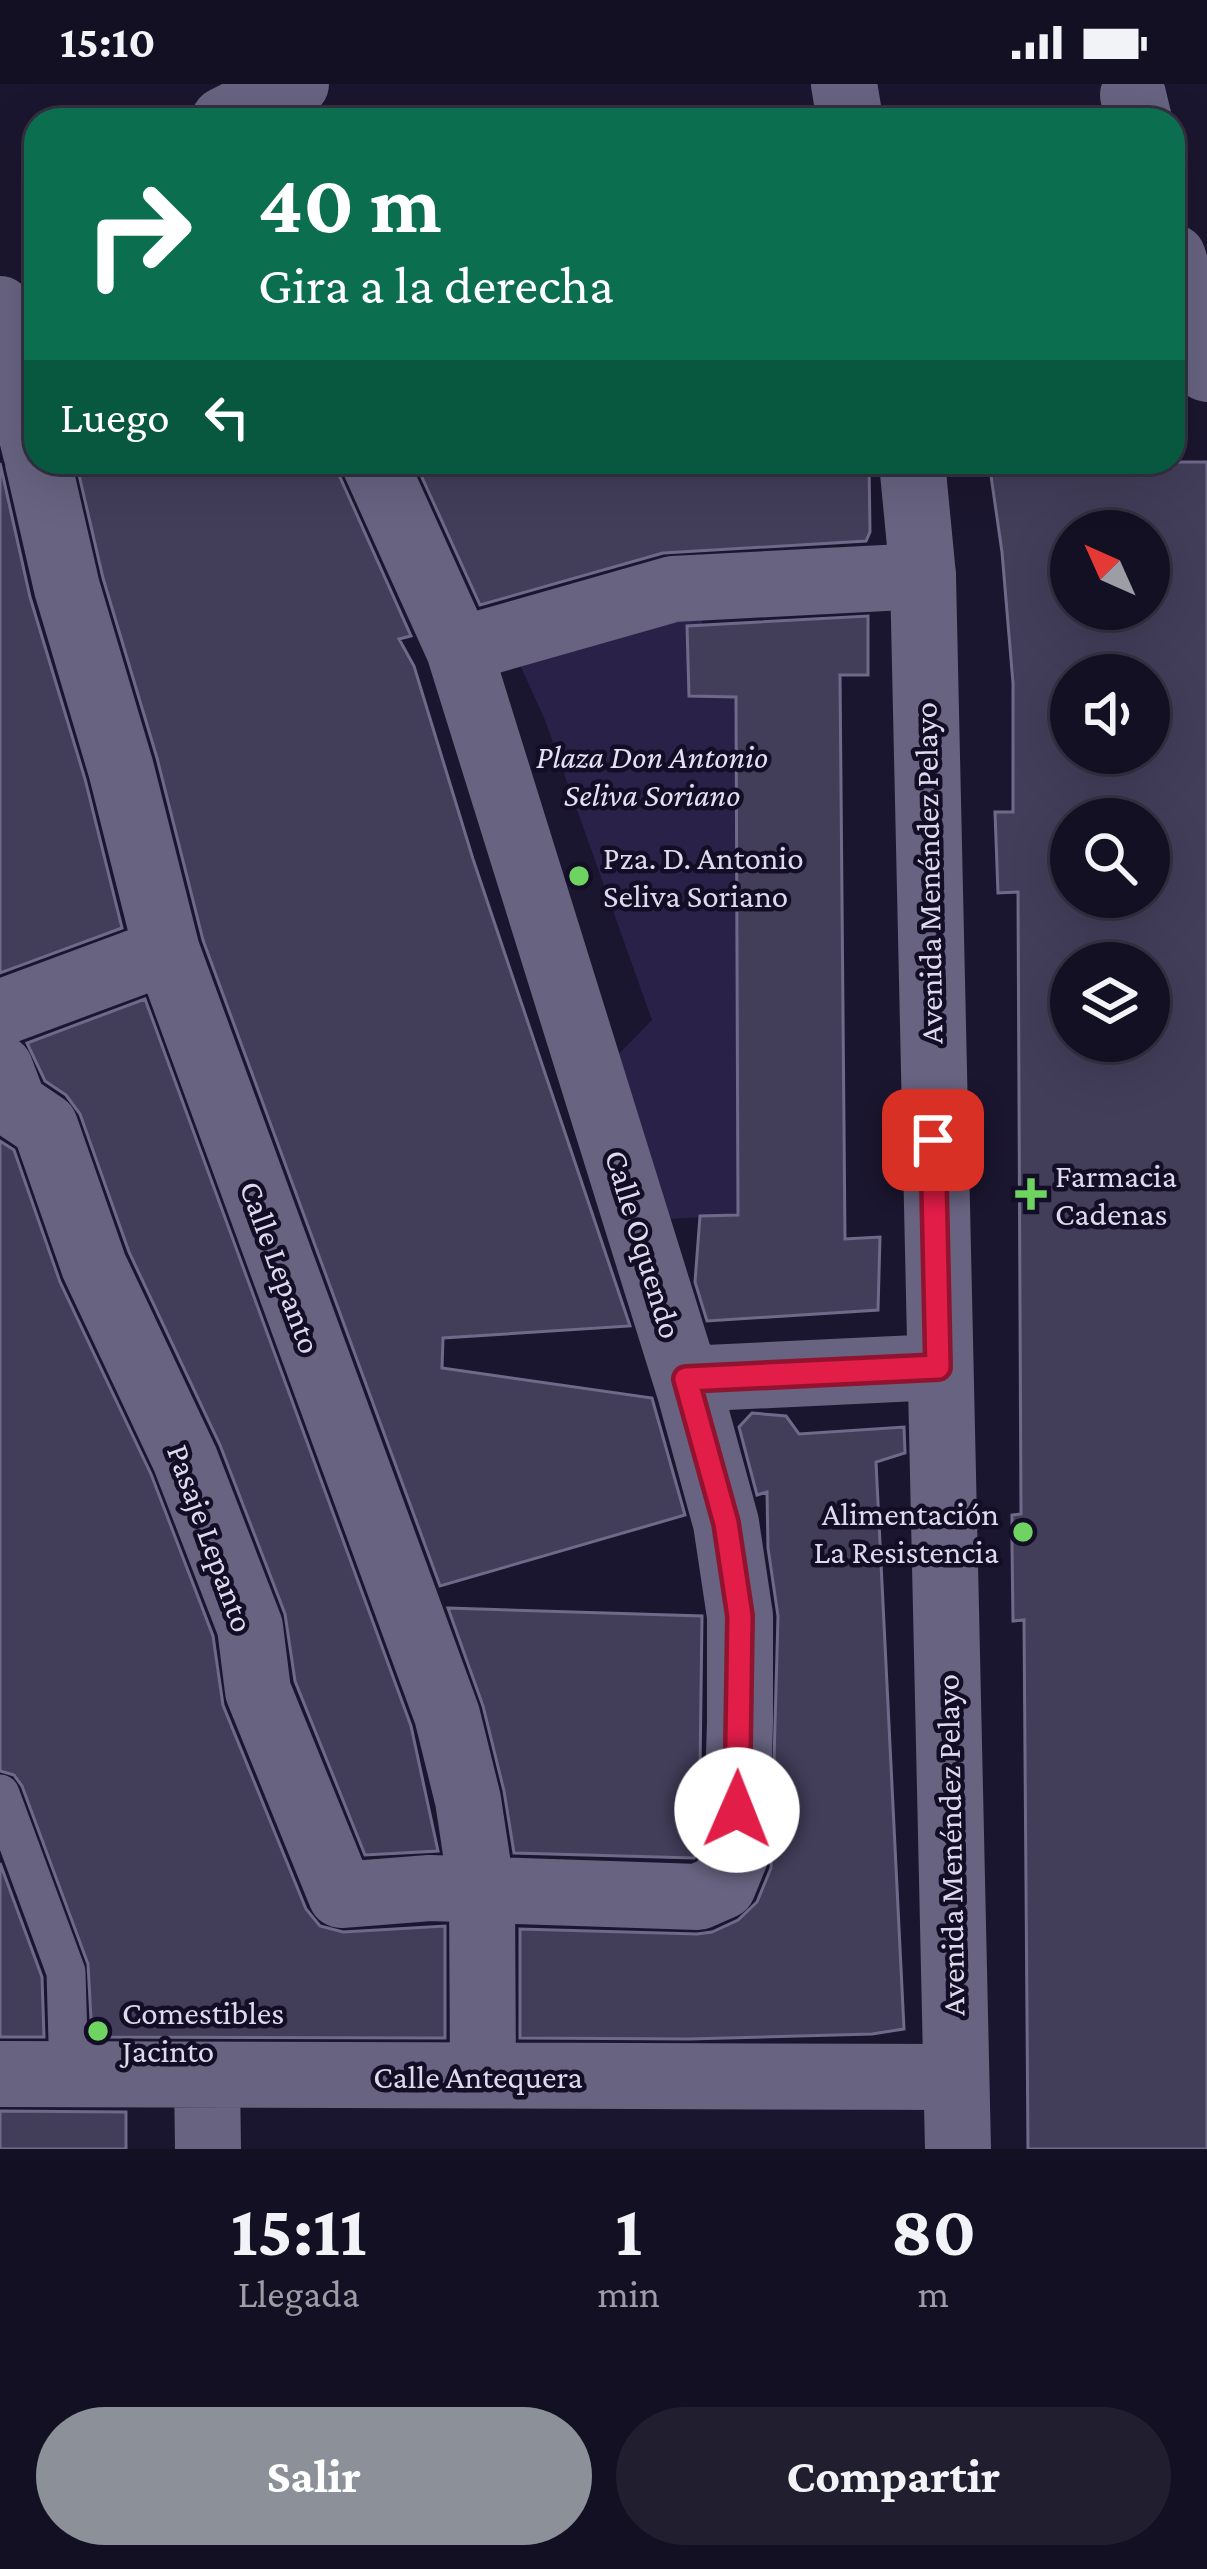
<!DOCTYPE html>
<html lang="es">
<meta charset="utf-8">
<style>
:root{--surface:#141023;--page:#211e30;--text:#f1f3f6;--muted:#9d9da6;--line:#333041;--accent:#8c9099}
body{margin:0;font-family:"Crimson Pro",serif;background:var(--page);color:var(--text);height:100vh;display:flex;flex-direction:column;font-size:45px;white-space:nowrap}
*{box-sizing:border-box;margin:0}
p{font-size:39px;color:var(--muted)}
.icon{flex:none;width:66px;height:66px;fill:none;stroke:currentColor;stroke-width:2;stroke-linecap:round;stroke-linejoin:round}
.map{position:relative;height:2065px;overflow:hidden}
.panel{display:flex;flex-direction:column;background:var(--surface);flex:1}
.panel>*{flex:none}
.top-card{position:absolute;left:24px;top:24px;width:1161px;height:366px;border-radius:36px;box-shadow:0 12px 48px #0002,0 0 0 3px var(--line);background:#0b6e4f;color:#fff;overflow:hidden}
.needle{width:78px;rotate:315deg}
.controls{position:absolute;left:1050px;top:426px;display:grid;gap:24px}
.controls a{display:grid;place-items:center;width:120px;height:120px;border-radius:50%;background:var(--surface);box-shadow:0 12px 48px #0002,0 0 0 3px var(--line);font-size:60px}
.pin{position:absolute;display:grid;place-items:center;width:102px;height:102px;color:#fff;margin:-51px;border-radius:24px;box-shadow:0 6px 18px #0006}
.me{position:absolute;width:132px;margin:-66px;rotate:1deg;stroke-linejoin:round;filter:drop-shadow(0 0 9px #0008)}
.turn{display:flex;align-items:center;gap:42px;height:252px;padding:0 36px;font-size:54px}
.turn .icon{width:156px;height:156px;stroke-width:2.5}
.turn b{display:block;font-size:84px;line-height:102px}
.then{display:flex;align-items:center;height:114px;padding:0 36px;background:#0003;gap:24px;font-size:45px}
.eta{display:flex;justify-content:space-evenly;align-items:center;height:204px;text-align:center}
.eta b{font-size:72px;font-weight:700;line-height:84px}
.button{display:flex;gap:24px;margin-top:auto;padding:24px 36px}
.button a{flex:1;height:138px;border-radius:72px;background:var(--accent);color:#fff;font-size:48px;font-weight:700;line-height:138px;text-align:center}
.button a+a{background:var(--page);color:var(--text)}
.status{display:flex;justify-content:space-between;align-items:center;height:84px;padding:0 60px;background:var(--surface);direction:ltr}
.status svg{height:33px;fill:currentColor}
.map>svg:first-child{display:block}
.green{fill:#2a2148}
.building{fill:#423d59;stroke:#6f6a89;stroke-width:3;fill-rule:evenodd}
.lines{fill:none;stroke-linecap:round;stroke-linejoin:round}
.lane{stroke:#676381;stroke-width:39}
.street{stroke:#676381;stroke-width:66}
.secondary{stroke:#676381;stroke-width:66}
.route-casing{stroke:#92132f;stroke-width:30}
.route{stroke:#e11d48;stroke-width:21}
.poi-dot{fill:#6ed361;stroke:#130d25;stroke-width:4.5}
.labels{text-anchor:middle;dominant-baseline:central;stroke-width:9;stroke-linejoin:round;paint-order:stroke}
.park-label{font-size:33px;font-style:italic;fill:#e3e1f3;stroke:#130d25}
.poi-label{font-size:33px;fill:#dcdaec;stroke:#130d25;text-anchor:start}
.street-label{font-size:33px;fill:#dcdaec;stroke:#130d25}
</style>
<div class="status"><b>15:10</b><svg viewBox="0 0 49 12"><path d="M0 12V9h3v3zM5 12V6h3v6zM10 12V3h3v9zM15 12V0h3v12zM26 1h20v11H26zM47 4h2v5h-2z"/></svg></div>
<div class="map">
<svg width="1207" height="2065" viewBox="0 0 1207 2065">
<rect width="100%" height="100%" fill="#1b162f"/>
<path class="green" d="M 702,525 L 702,562 L 688,564 L 689,611 L 736,613 L 738,1131 L 668,1135 L 619,970 L 652,936 L 545,636 L 517,574 Z"/>
<path class="building" d="M 76,378 L 337,378 L 340,393 L 411,552 L 399,555 L 414,582 L 473,775 L 630,1242 L 443,1254 L 442,1284 L 652,1314 L 685,1431 L 440,1502 L 203,856 L 157,674 L 103,494 Z
M 415,378 L 869,378 L 870,448 L 866,457 L 663,469 L 480,521 Z
M 989,378 L 1207,378 L 1207,2065 L 1028,2065 L 1024,1536 L 1013,1537 L 1012,1462 L 1012,1431 L 1021,1430 L 1018,808 L 998,809 L 995,728 L 1013,728 L 1013,599 L 1002,468 ZM 1071,447 L 1149,447 L 1149,525 L 1071,525 ZM 1071,591 L 1149,591 L 1149,669 L 1071,669 ZM 1071,735 L 1149,735 L 1149,813 L 1071,813 ZM 1071,879 L 1149,879 L 1149,957 L 1071,957 Z
M 0,379 L 30,513 L 85,695 L 122,844 L 0,889 Z
M 868,532 L 868,591 L 840,591 L 845,1155 L 880,1153 L 878,1226 L 707,1237 L 695,1198 L 700,1132 L 738,1131 L 736,613 L 689,612 L 687,542 Z
M 145,915 L 411,1642 L 438,1767 L 365,1771 L 295,1597 L 285,1530 L 220,1361 L 129,1168 L 80,1030 L 66,1011 L 45,997 L 27,959 Z
M 0,1057 L 14,1066 L 60,1198 L 151,1390 L 213,1552 L 223,1621 L 306,1825 L 320,1842 L 343,1848 L 445,1842 L 445,1954 L 92,1953 L 88,1880 L 22,1702 L 14,1691 L 0,1687 Z
M 752,1329 L 786,1332 L 799,1350 L 904,1343 L 905,1369 L 876,1378 L 904,1945 L 872,1950 L 689,1955 L 520,1954 L 520,1845 L 697,1850 L 712,1848 L 738,1836 L 757,1818 L 771,1784 L 778,1532 L 768,1464 L 767,1408 L 757,1411 L 739,1343 Z
M 448,1524 L 702,1532 L 699,1762 L 694,1774 L 514,1769 L 504,1707 L 483,1622 Z
M 0,1779 L 42,1893 L 44,1953 L 0,1953 Z
M 0,2027 L 126,2028 L 126,2065 L 0,2065 Z"/>
<g class="lines">
<path class="lane" d="M 0,1710 L 66,1888 L 69,1992"/>
<path class="street" d="M 1133,11 L 1139,36
M 224,36 L 296,0
M 1173,173 L 1207,285
M 0,225 L 36,369
M 38,378 L 67,504 L 121,685 L 167,867 L 447,1631 L 468,1716 L 482,1808 L 483,1991
M 459,566 L 673,505 L 923,492
M 0,929 L 167,867
M 0,984 L 14,1021 L 45,1042 L 94,1182 L 185,1375 L 250,1543 L 258,1607 L 341,1811 L 430,1804 L 698,1813 L 723,1802 L 736,1770 L 740,1638 L 740,1532 L 726,1439 L 690,1308 L 459,566 L 374,378
M 686,1295 L 938,1283
M 0,1990 L 956,1993
M 207,1993 L 208,2065"/>
<path class="secondary" d="M 844,0 L 850,36
M 912,378 L 923,492 L 958,2065"/>
</g>
<g class="lines">
<g class="route-casing">
<path id="route" d="M 737,1726 L 740,1532 L 726,1439 L 686,1295 L 938,1283 L 933,1056"/>
</g>
<use href="#route" class="route"/>
</g>
<g class="poi-dot">
<circle cx="579" cy="792" r="12"/>
<path d="M1025 1092h12v12h12v12h-12v12h-12v-12h-12v-12h12z"/>
<circle cx="1023" cy="1448" r="12"/>
<circle cx="98" cy="1947" r="12"/>
</g>
<g class="labels">
<g class="park-label">
<text x="652" y="672">Plaza Don Antonio<tspan x="652" dy="38">Seliva Soriano</tspan></text>
</g>
<g class="poi-label">
<text x="603" y="773">Pza. D. Antonio<tspan x="603" dy="38">Seliva Soriano</tspan></text>
<text x="1055" y="1091">Farmacia<tspan x="1055" dy="38">Cadenas</tspan></text>
<text x="999" y="1429" text-anchor="end">Alimentación<tspan x="999" dy="38">La Resistencia</tspan></text>
<text x="122" y="1928">Comestibles<tspan x="122" dy="38">Jacinto</tspan></text>
</g>
<g class="street-label">
<text transform="translate(928 789) rotate(-91)">Avenida Menéndez Pelayo</text>
<text transform="translate(644 1160) rotate(73)">Calle Oquendo</text>
<text transform="translate(281 1183) rotate(70)">Calle Lepanto</text>
<text transform="translate(211 1454) rotate(70)">Pasaje Lepanto</text>
<text transform="translate(950 1761) rotate(-91)">Avenida Menéndez Pelayo</text>
<text x="478" y="1992">Calle Antequera</text>
</g>
</g>
</svg>
<div class="controls">
<a><svg class="needle" viewBox="-14 -14 28 28"><path d="M0-13l5 13h-10z" fill="#e53935"/><path d="M0 13l5-13h-10z" fill="#9d9da6"/></svg></a>
<a><svg class="icon" aria-label="sound" viewBox="0 0 24 24"><path d="M4 9h4l5-4v14l-5-4H4zM17 9q2 3 0 6"/></svg></a>
<a><svg class="icon" aria-label="search" viewBox="0 0 24 24"><circle cx="10" cy="10" r="6"/><path d="M15 15l6 6"/></svg></a>
<a><svg class="icon" aria-label="layers" viewBox="0 0 24 24"><path d="M12 4l9 5-9 5-9-5zM3 14l9 5 9-5"/></svg></a>
</div>
<div class="pin" style="left:933px;top:1056px;background:#d93025"><svg class="icon" aria-label="arrive" viewBox="0 0 24 24"><path d="M6 21V4h12l-3 4 3 4H6"/></svg></div>
<svg class="me" style="left:737px;top:1726px" viewBox="-20 -20 40 40"><circle r="19" fill="#fff"/><path d="M0-13L10 11 0 6-10 11z" fill="#e11d48"/></svg>
<div class="top-card">
<div class="turn"><svg class="icon" aria-label="right" viewBox="0 0 24 24"><path d="M7 20v-9h11M14 6l5 5-5 5"/></svg><div><b>40 m</b>Gira a la derecha</div></div>
<div class="then">Luego<svg class="icon" aria-label="left" viewBox="0 0 24 24"><path d="M17 20v-9H6M10 6l-5 5 5 5"/></svg></div>
</div>
</div>
<section class="panel">
<div class="eta">
<div><b>15:11</b><p>Llegada</p></div>
<div><b>1</b><p>min</p></div>
<div><b>80</b><p>m</p></div>
</div>
<div class="button"><a>Salir</a><a>Compartir</a></div>
</section>
